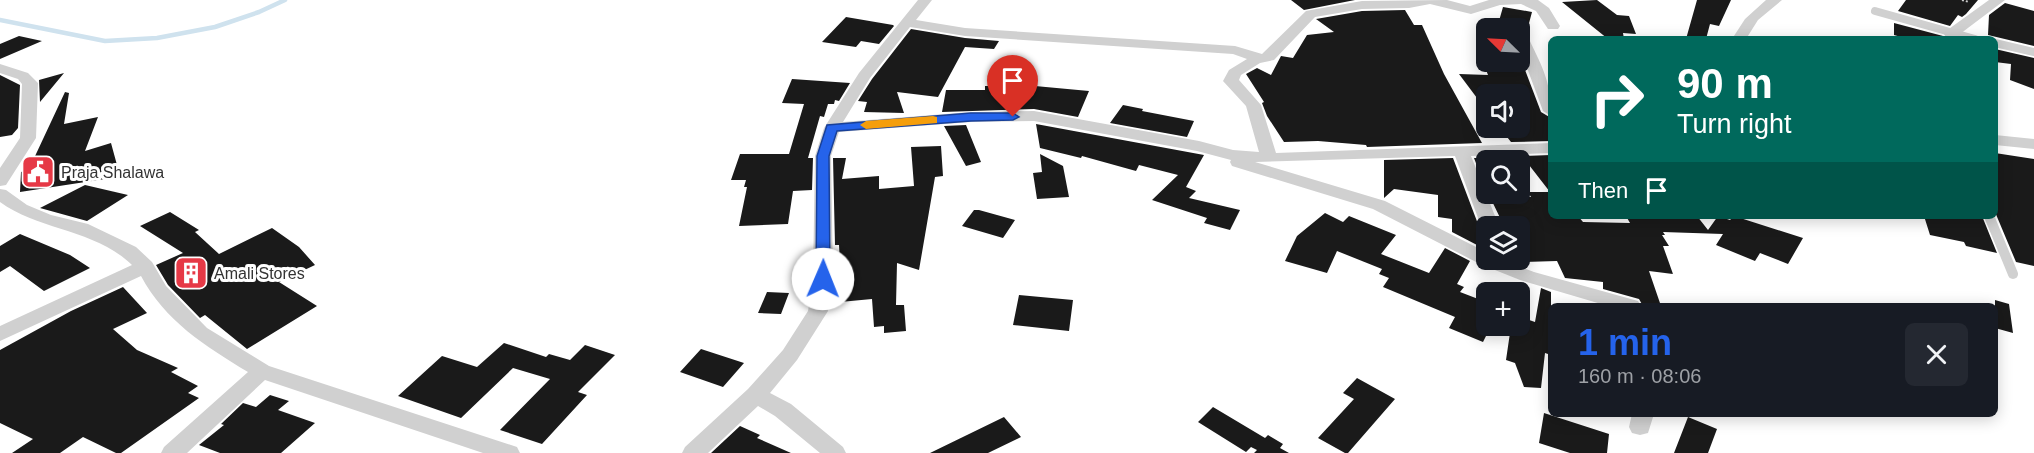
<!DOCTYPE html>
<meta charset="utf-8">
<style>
:root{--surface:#171b24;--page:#242831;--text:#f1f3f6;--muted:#9ea1a6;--accent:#2563eb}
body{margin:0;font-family:Arial,sans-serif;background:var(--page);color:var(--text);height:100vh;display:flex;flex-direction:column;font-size:22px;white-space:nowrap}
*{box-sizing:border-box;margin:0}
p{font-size:20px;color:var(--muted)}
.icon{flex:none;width:33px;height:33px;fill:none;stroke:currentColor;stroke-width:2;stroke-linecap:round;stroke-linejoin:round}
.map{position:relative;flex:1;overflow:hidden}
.side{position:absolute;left:1548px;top:303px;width:450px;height:114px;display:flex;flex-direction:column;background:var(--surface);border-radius:9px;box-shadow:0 3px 15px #0003}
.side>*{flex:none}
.banner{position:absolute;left:1548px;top:36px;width:450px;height:183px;border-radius:9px;box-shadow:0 3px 15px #0003;background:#00695c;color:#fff;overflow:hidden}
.needle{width:39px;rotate:294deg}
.tools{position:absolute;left:1476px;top:18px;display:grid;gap:12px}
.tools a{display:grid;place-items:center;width:54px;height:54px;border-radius:9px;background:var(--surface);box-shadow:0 3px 15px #0003;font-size:30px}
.pin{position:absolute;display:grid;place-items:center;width:51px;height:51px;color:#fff;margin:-62px -26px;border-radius:50% 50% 50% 0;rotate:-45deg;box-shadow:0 0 6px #0007}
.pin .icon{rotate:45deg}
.me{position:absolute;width:66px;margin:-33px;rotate:1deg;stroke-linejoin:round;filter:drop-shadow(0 0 4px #0008)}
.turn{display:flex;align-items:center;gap:21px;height:126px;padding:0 30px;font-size:27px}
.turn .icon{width:78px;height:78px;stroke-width:2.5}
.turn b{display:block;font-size:42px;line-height:51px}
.then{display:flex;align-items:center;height:57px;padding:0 30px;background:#0003;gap:12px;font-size:22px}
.round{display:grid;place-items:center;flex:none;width:63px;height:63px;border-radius:9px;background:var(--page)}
.head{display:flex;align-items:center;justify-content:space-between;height:102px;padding:0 30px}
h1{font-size:36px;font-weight:600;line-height:45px;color:var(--accent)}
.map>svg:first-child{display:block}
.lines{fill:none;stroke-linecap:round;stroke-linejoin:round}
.stream{stroke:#cfe2ee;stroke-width:4.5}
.building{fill:#1a1a1a}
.path{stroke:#cdcdcd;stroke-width:2;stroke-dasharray:2 2;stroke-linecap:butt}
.service-far1{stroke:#d0d0d0;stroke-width:8}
.service{stroke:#d0d0d0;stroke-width:10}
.minor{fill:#d0d0d0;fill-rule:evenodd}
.route{fill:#2563eb;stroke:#184099;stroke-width:1.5}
.slow{fill:#f59e0b}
.labels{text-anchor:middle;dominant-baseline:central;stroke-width:6;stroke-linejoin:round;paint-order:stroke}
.poi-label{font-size:16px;fill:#333;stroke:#fff;text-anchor:start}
</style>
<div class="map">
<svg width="2034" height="453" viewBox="0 0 2034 453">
<rect width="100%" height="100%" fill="#fff"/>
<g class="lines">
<path class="stream" d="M 0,20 L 105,41 L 157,38 L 215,27 L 259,12 L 285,0"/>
</g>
<path class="building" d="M 1291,0 L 1355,0 L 1304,10 Z
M 1597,0 L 1617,15 L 1629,16 L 1636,34 L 1623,33 L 1624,39 L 1608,39 L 1562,2 Z
M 1697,0 L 1731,0 L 1719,26 L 1710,24 L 1706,39 L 1686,39 Z
M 1906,0 L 1978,0 L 1966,14 L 1962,17 L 1958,15 L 1950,26 L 1898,11 Z
M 2005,3 L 2034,11 L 2034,46 L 1988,35 L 1989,15 Z
M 1503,7 L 1532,12 L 1528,27 L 1499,21 Z
M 1405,10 L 1414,25 L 1422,25 L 1444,74 L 1482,143 L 1367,147 L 1366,145 L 1318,141 L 1284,142 L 1267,116 L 1262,103 L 1264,102 L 1246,74 L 1257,68 L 1271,75 L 1281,56 L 1293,58 L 1307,35 L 1334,32 L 1316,19 L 1362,11 Z
M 846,17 L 893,25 L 894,26 L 879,44 L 861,41 L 856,47 L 822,42 Z
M 1894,23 L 1943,36 L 1946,39 L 1908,39 L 1894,35 Z
M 911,29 L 965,38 L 999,41 L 994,49 L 965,47 L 938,97 L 897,92 L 904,113 L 864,112 L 867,102 L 858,101 L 872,79 Z
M 19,36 L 42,41 L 0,59 L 0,44 Z
M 1995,49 L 2034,58 L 2034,89 L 2010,80 L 2011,64 L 1995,62 Z
M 1483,62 L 1522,62 L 1541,112 L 1551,118 L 1551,141 L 1511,142 L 1500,128 L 1530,129 L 1520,106 L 1520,94 L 1486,94 L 1486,110 L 1459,74 L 1488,75 Z
M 64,73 L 40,102 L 39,80 Z
M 0,75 L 20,85 L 18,128 L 12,135 L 0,137 Z
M 792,79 L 850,83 L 839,101 L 835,100 L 834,104 L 828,104 L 824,117 L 820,116 L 808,158 L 813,158 L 812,190 L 793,191 L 788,224 L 739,226 L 747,187 L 744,187 L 746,180 L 731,180 L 740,154 L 789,154 L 804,104 L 782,103 Z
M 985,86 L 1035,86 L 1089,91 L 1078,117 L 1034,109 L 942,112 L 946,90 L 985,90 Z
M 65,92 L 69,93 L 64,124 L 98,117 L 85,151 L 111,143 L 117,165 L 92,176 L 105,179 L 20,192 L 21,172 L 29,169 Z
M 1123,105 L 1143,109 L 1142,111 L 1194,121 L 1187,137 L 1110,123 Z
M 1036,124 L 1204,155 L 1186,187 L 1196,191 L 1189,198 L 1240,210 L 1230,230 L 1204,223 L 1207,218 L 1152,200 L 1178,175 L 1139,165 L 1136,171 L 1082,156 L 1081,158 L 1040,148 Z
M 966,125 L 981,162 L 966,166 L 944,126 Z
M 941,146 L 943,176 L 935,177 L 919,270 L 897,263 L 896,305 L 904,305 L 906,331 L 884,333 L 884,326 L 874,327 L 872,299 L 840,302 L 842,263 L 840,264 L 839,245 L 835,245 L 833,158 L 846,158 L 842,179 L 879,176 L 879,189 L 914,186 L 911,147 Z
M 1995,153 L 2034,159 L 2034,266 L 2016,262 L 1995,212 Z
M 1040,154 L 1063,166 L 1069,197 L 1037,199 L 1033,173 L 1042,172 Z
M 1551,155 L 1551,216 L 1578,216 L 1583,222 L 1630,223 L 1626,216 L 1697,216 L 1708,230 L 1718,216 L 1730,220 L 1734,216 L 1803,238 L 1788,264 L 1760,253 L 1755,261 L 1716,245 L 1723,234 L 1663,232 L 1665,235 L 1662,235 L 1669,246 L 1663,246 L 1673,274 L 1649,271 L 1661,306 L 1643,306 L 1639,299 L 1603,289 L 1603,282 L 1565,278 L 1557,261 L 1520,262 L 1520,226 L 1504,226 L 1490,197 L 1531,197 L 1528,192 L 1550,192 L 1522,156 Z
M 1453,158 L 1478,224 L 1477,245 L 1452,232 L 1452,219 L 1438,217 L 1438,195 L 1394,189 L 1384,198 L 1384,160 Z
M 1474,158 L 1490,158 L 1492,160 L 1486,160 L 1486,189 Z
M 85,185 L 128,195 L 87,221 L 40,208 Z
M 974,210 L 979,210 L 1015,220 L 1003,238 L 962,226 Z
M 170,212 L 199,230 L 195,232 L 219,254 L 272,228 L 299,247 L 315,265 L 279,282 L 317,306 L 247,349 L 205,315 L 200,318 L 168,285 L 156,265 L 183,253 L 140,226 Z
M 1325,213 L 1343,222 L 1349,216 L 1396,235 L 1381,254 L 1429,273 L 1445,248 L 1470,261 L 1457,284 L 1464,287 L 1460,292 L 1486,302 L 1486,326 L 1491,326 L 1483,342 L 1449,328 L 1455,317 L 1383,287 L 1389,278 L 1379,274 L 1382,269 L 1337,251 L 1327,273 L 1285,261 L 1297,236 Z
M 1924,216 L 1982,216 L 1997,253 L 1966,246 L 1964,242 L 1930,235 Z
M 20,234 L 70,255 L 90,268 L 44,291 L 10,266 L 0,272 L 0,246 Z
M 123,287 L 147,313 L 113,329 L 137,350 L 178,368 L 171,372 L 198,386 L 188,393 L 199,398 L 121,453 L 116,453 L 83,437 L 60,453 L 12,453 L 33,439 L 0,423 L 0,350 L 71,311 Z
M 1541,288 L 1551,292 L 1551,355 L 1545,353 L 1541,388 L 1524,387 L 1515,363 L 1506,360 L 1511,326 L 1520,326 L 1520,317 L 1535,322 Z
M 767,292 L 789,293 L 781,314 L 758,313 Z
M 1019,295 L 1073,300 L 1069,331 L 1013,325 Z
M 1995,300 L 2009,304 L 2013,333 L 1995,328 Z
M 504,343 L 546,357 L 549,354 L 570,360 L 585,345 L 615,355 L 578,392 L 587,395 L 542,444 L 500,430 L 550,379 L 513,368 L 461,418 L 398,396 L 442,356 L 477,367 Z
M 701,349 L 744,363 L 723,387 L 680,372 Z
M 1357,378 L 1395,399 L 1348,453 L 1345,453 L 1318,438 L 1354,399 L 1343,393 Z
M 270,395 L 289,401 L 278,410 L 315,423 L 281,453 L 220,453 L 199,445 L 224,425 L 221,424 L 243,403 L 256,407 Z
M 1213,407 L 1265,438 L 1268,435 L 1283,444 L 1280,448 L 1289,453 L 1254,453 L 1257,450 L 1251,447 L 1246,452 L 1198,422 Z
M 1544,413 L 1609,434 L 1607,453 L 1570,453 L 1539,443 Z
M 1004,417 L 1021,437 L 988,453 L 930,453 Z
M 1688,417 L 1717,429 L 1708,453 L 1674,453 Z
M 740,426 L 760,435 L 757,438 L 791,453 L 711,453 Z"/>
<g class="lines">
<path class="path" d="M 1962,0 L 1969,2"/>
<path class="service-far1" d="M 1875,11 L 1975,39
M 1995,43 L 2034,52"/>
<path class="service" d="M 1989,216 L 2013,274"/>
<path class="minor" d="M 918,0 L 932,0 L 916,20 L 965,28 L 1235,46 L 1262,54 L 1306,11 L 1311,10 L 1362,1 L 1447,0 L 1470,6 L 1489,0 L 1538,0 L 1549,8 L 1560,26 L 1558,29 L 1548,29 L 1536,11 L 1521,4 L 1500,5 L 1471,14 L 1430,4 L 1409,8 L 1362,9 L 1315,17 L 1274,60 L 1260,63 L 1241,75 L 1239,80 L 1261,105 L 1276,153 L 1551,143 L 1551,153 L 1471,156 L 1499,226 L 1486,226 L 1486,231 L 1481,226 L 1455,156 L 1255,162 L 1385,201 L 1486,252 L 1486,260 L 1503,260 L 1534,272 L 1638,301 L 1641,306 L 1608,306 L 1520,280 L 1480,264 L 1373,209 L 1232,166 L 1230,162 L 1231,160 L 1197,151 L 1034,121 L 971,122 L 839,132 L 831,156 L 833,279 L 828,311 L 797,360 L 770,393 L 791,404 L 843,447 L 846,453 L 820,453 L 775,416 L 758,406 L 708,453 L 682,453 L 685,447 L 748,389 L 783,350 L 808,311 L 813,279 L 815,156 L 824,128 L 859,73 ZM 910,27 L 965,36 L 1233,54 L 1247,59 L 1229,70 L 1223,81 L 1246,106 L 1259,152 L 1233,150 L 1199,141 L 1034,111 L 971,112 L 843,122 L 870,78 Z
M 1766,0 L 1782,0 L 1758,20 L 1746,39 L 1732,39 L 1745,19 Z
M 1989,0 L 2005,0 L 1956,37 L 1946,37 L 1944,34 L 1946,31 Z
M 1520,35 L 1527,36 L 1529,39 C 1543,69 1551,81 1551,116 L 1543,111 L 1520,49 Z
M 0,64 L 28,73 L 38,83 L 36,138 L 6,185 L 0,186 L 0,168 L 20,138 L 22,84 L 18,79 L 0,73 Z
M 1995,135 L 2034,139 L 2034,149 L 1995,145 Z
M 0,189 L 6,190 L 27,205 L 51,215 L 88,224 L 136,247 L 152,262 L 166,286 L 207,328 L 269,366 L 517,447 L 520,453 L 483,453 L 265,380 L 187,453 L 161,453 L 164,447 L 248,372 C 205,346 165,321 141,276 L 0,341 L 0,326 L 132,265 C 95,229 40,231 0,202 Z
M 1632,414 L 1654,414 L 1648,433 L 1640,435 L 1632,433 L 1629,427 Z"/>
</g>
<path class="route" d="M 971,113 L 1013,113 L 1019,117 L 1013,120 L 971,121 L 837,131 L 829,156 L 830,279 L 823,284 L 818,282 L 816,279 L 817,156 L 827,125 Z"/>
<path class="slow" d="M 933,116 L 937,117 L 937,123 L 866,129 L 860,125 L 866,121 Z"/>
<defs>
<g id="civic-square" transform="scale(1.725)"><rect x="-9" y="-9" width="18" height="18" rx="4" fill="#e63946" stroke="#fff"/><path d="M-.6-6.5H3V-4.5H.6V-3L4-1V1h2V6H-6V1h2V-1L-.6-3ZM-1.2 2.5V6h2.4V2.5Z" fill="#fff"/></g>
<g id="building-square" transform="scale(1.725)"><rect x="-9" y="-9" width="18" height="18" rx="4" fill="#e63946" stroke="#fff"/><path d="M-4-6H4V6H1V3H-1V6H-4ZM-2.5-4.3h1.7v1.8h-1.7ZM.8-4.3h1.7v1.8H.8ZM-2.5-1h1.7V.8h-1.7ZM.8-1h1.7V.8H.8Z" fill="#fff"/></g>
</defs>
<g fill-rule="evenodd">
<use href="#civic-square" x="38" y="172"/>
<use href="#building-square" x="191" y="273"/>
</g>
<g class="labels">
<g class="poi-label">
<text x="61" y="172">Praja Shalawa</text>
<text x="214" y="273">Amali Stores</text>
</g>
</g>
</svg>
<div class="tools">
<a><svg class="needle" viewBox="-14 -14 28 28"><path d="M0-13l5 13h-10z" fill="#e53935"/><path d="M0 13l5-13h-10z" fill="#9ea1a6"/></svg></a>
<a><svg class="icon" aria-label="sound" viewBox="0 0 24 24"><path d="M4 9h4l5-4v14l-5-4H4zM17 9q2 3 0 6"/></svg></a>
<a><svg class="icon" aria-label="search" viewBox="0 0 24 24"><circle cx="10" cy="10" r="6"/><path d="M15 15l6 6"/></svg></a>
<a><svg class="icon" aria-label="layers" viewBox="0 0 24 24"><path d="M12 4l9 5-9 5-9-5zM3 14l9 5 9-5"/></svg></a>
<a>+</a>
</div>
<div class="pin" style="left:1013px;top:117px;background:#d93025"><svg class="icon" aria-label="arrive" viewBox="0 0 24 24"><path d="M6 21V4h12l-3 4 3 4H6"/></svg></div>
<svg class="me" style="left:823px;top:279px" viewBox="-20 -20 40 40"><circle r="19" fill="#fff"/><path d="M0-13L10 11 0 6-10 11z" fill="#2563eb"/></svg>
<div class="banner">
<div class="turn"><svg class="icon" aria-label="right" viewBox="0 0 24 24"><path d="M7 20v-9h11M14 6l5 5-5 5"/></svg><div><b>90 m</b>Turn right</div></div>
<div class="then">Then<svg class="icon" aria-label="arrive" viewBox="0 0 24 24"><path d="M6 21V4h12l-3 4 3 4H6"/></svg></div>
</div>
<section class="side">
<div class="head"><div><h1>1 min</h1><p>160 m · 08:06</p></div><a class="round"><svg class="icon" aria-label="close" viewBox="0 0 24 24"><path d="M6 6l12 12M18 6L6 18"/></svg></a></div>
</section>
</div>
